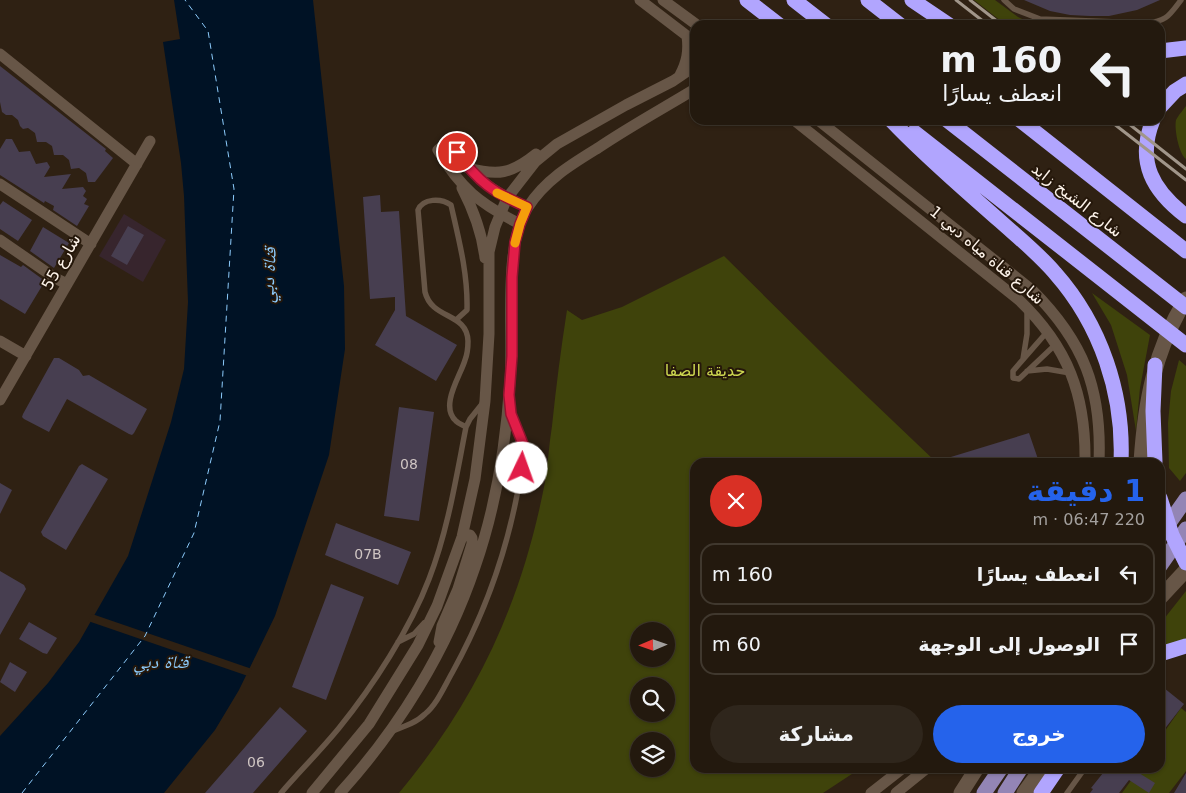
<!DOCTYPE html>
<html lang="ar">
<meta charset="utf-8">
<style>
:root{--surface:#23190e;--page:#2f261c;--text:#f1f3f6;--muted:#a3a09e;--line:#40382e;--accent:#2563eb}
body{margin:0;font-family:"DejaVu Sans","Noto Naskh Arabic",sans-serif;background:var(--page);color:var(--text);direction:rtl;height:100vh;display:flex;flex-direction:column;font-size:19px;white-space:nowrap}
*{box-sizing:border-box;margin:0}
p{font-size:16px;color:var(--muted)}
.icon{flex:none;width:28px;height:28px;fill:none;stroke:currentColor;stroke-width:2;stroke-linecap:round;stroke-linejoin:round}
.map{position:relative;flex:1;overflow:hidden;direction:ltr}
.drawer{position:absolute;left:690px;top:458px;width:475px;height:315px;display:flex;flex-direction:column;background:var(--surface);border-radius:15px;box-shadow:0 1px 4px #0004,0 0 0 1px var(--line);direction:rtl}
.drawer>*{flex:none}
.banner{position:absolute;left:690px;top:20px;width:475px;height:105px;border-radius:15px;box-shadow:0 1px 4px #0004,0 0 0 1px var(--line);direction:rtl;background:#23190e;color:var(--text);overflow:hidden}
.needle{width:32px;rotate:268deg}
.fabs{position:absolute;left:630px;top:622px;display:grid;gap:10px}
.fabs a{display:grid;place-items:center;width:45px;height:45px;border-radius:50%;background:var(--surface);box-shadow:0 1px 4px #0004,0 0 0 1px var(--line);font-size:25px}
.pin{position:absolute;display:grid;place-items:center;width:42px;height:42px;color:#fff;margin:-21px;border:2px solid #fff;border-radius:50%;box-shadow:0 1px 5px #0007}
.me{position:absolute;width:55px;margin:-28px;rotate:3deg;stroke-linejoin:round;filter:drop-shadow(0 0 4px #0008)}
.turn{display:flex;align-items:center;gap:18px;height:105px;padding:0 20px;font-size:22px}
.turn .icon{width:65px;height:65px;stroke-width:2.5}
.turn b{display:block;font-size:35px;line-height:42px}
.round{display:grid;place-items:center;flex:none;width:52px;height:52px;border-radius:26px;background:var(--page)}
.overview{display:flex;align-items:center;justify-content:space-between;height:85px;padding:0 20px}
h1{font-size:30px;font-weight:700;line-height:38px;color:var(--accent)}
.button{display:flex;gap:10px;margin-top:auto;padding:10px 20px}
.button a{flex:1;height:58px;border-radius:30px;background:var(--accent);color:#fff;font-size:20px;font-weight:700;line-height:58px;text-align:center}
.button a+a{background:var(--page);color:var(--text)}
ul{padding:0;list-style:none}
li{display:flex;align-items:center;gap:15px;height:62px;margin:0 10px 8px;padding:0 10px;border:2px solid var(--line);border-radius:15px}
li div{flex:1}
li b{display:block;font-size:19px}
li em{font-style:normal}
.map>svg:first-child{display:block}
.commercial{fill:#37252d}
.green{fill:#3f430b;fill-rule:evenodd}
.water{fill:#001225}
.pier{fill:#2f2113}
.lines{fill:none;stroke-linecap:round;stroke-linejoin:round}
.ferry{stroke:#8dccfd;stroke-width:1;stroke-dasharray:6 5;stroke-linecap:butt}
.building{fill:#473e50}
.lane{stroke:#675647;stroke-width:5.5}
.street{stroke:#675647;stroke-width:11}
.secondary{stroke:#675647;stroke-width:15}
.primary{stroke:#9385b5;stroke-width:15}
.highway{stroke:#b1a5fe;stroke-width:15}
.rail{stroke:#a1968a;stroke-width:3}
.route-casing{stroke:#92132f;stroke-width:12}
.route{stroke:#e11d48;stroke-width:9}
.slow{stroke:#f59e0b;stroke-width:9}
.labels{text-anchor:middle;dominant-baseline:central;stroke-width:4;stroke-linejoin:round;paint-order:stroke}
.number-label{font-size:14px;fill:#cfc5c3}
.street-label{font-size:16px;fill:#fcf2e9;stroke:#25170a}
.park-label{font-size:16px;fill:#cdd750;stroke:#25170a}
.water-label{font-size:18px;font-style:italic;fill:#8dccfd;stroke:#25170a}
</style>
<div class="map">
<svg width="1186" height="793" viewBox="0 0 1186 793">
<rect width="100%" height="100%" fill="#2f2113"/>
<path class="commercial" d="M 124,214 L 166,240 L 143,282 L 99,256 Z"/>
<path class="green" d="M 974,0 L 995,0 L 1018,17 L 1035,25 L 1006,25 Z
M 1186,106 L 1186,159 C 1179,154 1174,129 1176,120 C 1178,116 1183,110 1186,106 Z
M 724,256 L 830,361 L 936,462 L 695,462 L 695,768 L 861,768 L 823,793 L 399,793 C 477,699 522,602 545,482 C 548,464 549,444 552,426 C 556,387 561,348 567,310 L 582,320 L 622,307 ZM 639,631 L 666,631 L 666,659 L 639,659 ZM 666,686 L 666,714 L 639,714 L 639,686 ZM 666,741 L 666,769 L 639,769 L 639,741 Z
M 1092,293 L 1150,335 L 1140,388 L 1136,431 L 1127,375 L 1111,325 Z
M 1179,360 L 1186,366 L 1186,473 L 1180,481 L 1169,468 L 1168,423 L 1171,391 Z
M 1186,591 L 1186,643 L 1160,651 L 1160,624 Z
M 1181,708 L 1186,712 L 1186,771 L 1169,793 L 1122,793 L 1140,768 L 1160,768 L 1160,738 Z"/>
<path class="water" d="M 174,0 L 313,0 L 344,286 L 345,349 L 329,455 L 275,616 L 239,690 L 215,730 L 164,793 L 0,793 L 0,736 L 48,683 L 79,642 L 128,556 L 171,422 L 184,369 L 188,302 L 184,196 L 181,163 L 163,42 L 180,39 Z"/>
<path class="pier" d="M 92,614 L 252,669 L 248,676 L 88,621 Z"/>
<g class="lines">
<path class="ferry" d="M 22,793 L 145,636 L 194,533 L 220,421 L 234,189 L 208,31 L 185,0"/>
</g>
<path class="building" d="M 1024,0 L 1160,0 L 1137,10 L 1109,16 L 1090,16 L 1070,15 L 1050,11 Z
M 0,66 L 106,149 L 105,151 L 113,158 L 95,182 L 88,182 L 86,173 L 79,168 L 71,169 L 69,160 L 63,155 L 54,155 L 52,146 L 46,142 L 37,142 L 35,133 L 28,128 L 23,129 L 20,126 L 18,120 L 12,115 L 6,115 L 2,112 L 0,102 Z
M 6,139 L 12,139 L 19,152 L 30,151 L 36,164 L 47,162 L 50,167 L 44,177 L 71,174 L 62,189 L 83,187 L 86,191 L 83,196 L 87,199 L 84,204 L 89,206 L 77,226 L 53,210 L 54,206 L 45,201 L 44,203 L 0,175 L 0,149 Z
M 380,195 L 381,212 L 399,211 L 406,316 L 457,345 L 436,381 L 375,345 L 395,310 L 395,297 L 370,299 L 363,197 Z
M 3,201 L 32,220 L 18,241 L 0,229 L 0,205 Z
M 128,226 L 144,235 L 127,265 L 111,256 Z
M 43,227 L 69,243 L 54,268 L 30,251 Z
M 0,255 L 21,267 L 23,265 L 45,281 L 25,314 L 0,299 Z
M 54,358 L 59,358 L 79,370 L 83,376 L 89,375 L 147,409 L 134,433 L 132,435 L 129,434 L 67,399 L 49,432 L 24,419 L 22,417 L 23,414 Z
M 399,407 L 434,412 L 419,521 L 384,516 Z
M 1029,433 L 1039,462 L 941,462 L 941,460 Z
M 82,464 L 108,479 L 66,550 L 43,536 L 41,532 L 79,466 Z
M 0,483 L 12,490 L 0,514 Z
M 336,523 L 411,552 L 398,585 L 325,555 Z
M 0,571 L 24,585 L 26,589 L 0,635 Z
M 331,584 L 364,597 L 326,700 L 292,687 Z
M 29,622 L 57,638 L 47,654 L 43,653 L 19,639 Z
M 10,662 L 27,672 L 15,692 L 0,682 Z
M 1164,688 L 1184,704 L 1160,735 L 1160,693 Z
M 280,707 L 307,731 L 253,793 L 205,793 Z
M 1107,768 L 1131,768 L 1155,783 L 1149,793 L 1129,780 L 1119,793 L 1090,793 L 1093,789 L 1091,788 Z
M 1186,773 L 1186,793 L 1174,793 Z"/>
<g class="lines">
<path class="lane" d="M 1004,0 L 1014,9 L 1040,19 L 1145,23 C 1166,22 1169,16 1181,0
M 456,320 L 467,310 C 468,274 459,240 451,205 C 441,198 423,198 418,210 L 425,292 C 432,320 467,312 468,341 C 468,346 467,355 465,360 C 461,375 439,406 456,421 C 459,424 463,425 466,427
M 1047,332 L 1013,371 L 1013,378 L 1019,379 L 1056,344
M 1023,359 L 1027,334 L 1027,311
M 1027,371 L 1047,369 L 1070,373
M 398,642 L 414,634 L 424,623
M 392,731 C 403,727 416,723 425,714 C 437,704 444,687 452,673 C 483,617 505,557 517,495 C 519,481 523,467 523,453 C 524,437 512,426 511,410
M 281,793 C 300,771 321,750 339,728 C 373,686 410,629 429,579 C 448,530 456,478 466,427 L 470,419 L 482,404
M 1067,793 L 1085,768"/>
<path class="street" d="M 640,0 L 695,42
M 663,0 L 697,25
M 0,54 L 137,164
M 680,75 C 687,62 689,51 687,36
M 794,120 L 1019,300 C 1068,347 1086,395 1085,462
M 818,120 L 1032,290 C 1084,342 1102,389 1099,462
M 468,168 C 498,176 511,174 536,154
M 0,184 L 91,244
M 462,188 C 474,211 482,233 485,258
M 520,224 C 480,204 460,188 438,150 L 449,141 C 475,178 486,189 527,207
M 0,240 L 55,278 L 67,284
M 0,341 L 26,356
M 0,400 L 150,141
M 439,642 L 442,626 L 458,589 L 472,544 L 472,538 L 470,535 L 466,534 L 462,537
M 312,793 L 369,724 L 418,645 L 437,606 L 462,537 L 475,479 L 485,401 L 489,334 L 489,252 L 495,227 L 507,198 L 535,162 L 557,144 L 626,105 L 673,81 L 695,66
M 340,793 C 399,728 447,650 475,567 C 496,507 506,444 510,381 C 514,334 502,247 528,207 C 545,180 572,164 598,148 C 629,127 662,109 695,89
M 871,793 L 903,768
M 896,793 L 927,768"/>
<path class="secondary" d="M 1141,462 C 1145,402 1154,351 1186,299
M 1160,598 L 1186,570
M 961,793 L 977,768
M 1024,793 L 1042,768"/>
<path class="primary" d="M 1160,536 L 1186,499
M 1160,566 L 1186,529
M 984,793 L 1001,768
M 1005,793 L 1021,768"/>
<path class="highway" d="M 747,0 L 779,25
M 794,0 L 826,25
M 868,0 L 900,25
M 912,0 L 949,25
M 1160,51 L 1186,48
M 1160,107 L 1175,91 L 1186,84
M 891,120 C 925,156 963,188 1000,221 C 1019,238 1039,254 1055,273 C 1101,325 1124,394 1121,462
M 947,120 L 1186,307
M 1020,120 L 1186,251
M 1153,120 C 1136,162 1153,191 1186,216
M 914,132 L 1186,345
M 1155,462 L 1153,411 L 1155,365
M 1160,498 L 1172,535 L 1186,563
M 1160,654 L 1186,646
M 1041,793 L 1058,768"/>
<path class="rail" d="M 956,0 L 988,25
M 970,0 L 1002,25
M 1109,120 L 1186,180
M 1124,120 L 1186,169"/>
</g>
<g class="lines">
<g class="route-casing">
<path id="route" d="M 457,152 C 478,182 494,193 527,207 L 520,224 L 515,242 L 512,277 L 512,356 L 509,395 L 511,414 L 523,444 L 522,468"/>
</g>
<use href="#route" class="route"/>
<path class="slow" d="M 497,193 L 527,207 L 520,224 L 515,243"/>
</g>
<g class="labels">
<g class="number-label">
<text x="409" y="464">08</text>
<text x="368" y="554">07B</text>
<text x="256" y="762">06</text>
</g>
<g class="street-label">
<text transform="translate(1077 200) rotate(38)">شارع الشيخ زايد</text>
<text transform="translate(987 255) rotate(40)">شارع قناة مياه دبي 1</text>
<text transform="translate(61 262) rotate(-60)">شارع 55</text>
</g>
<g class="park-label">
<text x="705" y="370">حديقة الصفا</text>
</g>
<g class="water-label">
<text transform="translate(268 275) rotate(-87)">قناة دبي</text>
<text x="161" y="661">قناة دبي</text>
</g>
</g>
</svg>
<div class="fabs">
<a><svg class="needle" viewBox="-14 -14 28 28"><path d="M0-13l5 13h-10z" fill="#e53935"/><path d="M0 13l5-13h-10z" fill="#a3a09e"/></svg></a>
<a><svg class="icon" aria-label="search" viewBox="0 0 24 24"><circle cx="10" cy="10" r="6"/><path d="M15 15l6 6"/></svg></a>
<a><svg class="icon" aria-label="layers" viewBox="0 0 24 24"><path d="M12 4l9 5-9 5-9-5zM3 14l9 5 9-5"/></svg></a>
</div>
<div class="pin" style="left:457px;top:152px;background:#d93025"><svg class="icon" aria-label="arrive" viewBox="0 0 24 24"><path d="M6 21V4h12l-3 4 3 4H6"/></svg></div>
<svg class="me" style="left:522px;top:468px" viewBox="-20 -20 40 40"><circle r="19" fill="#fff"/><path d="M0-13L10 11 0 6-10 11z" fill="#e11d48"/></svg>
<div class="banner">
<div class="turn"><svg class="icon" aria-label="left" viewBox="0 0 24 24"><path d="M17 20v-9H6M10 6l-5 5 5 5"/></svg><div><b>160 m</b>انعطف يسارًا</div></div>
</div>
<section class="drawer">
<div class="overview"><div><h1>1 دقيقة</h1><p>220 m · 06:47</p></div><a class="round" style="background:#d93025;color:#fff"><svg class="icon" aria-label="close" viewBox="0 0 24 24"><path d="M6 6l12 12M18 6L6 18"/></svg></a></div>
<ul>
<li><svg class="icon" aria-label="left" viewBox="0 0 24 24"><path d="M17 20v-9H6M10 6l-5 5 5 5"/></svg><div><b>انعطف يسارًا</b></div><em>160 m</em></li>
<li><svg class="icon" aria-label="arrive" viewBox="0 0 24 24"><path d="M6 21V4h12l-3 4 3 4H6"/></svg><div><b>الوصول إلى الوجهة</b></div><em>60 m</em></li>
</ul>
<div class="button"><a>خروج</a><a>مشاركة</a></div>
</section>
</div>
